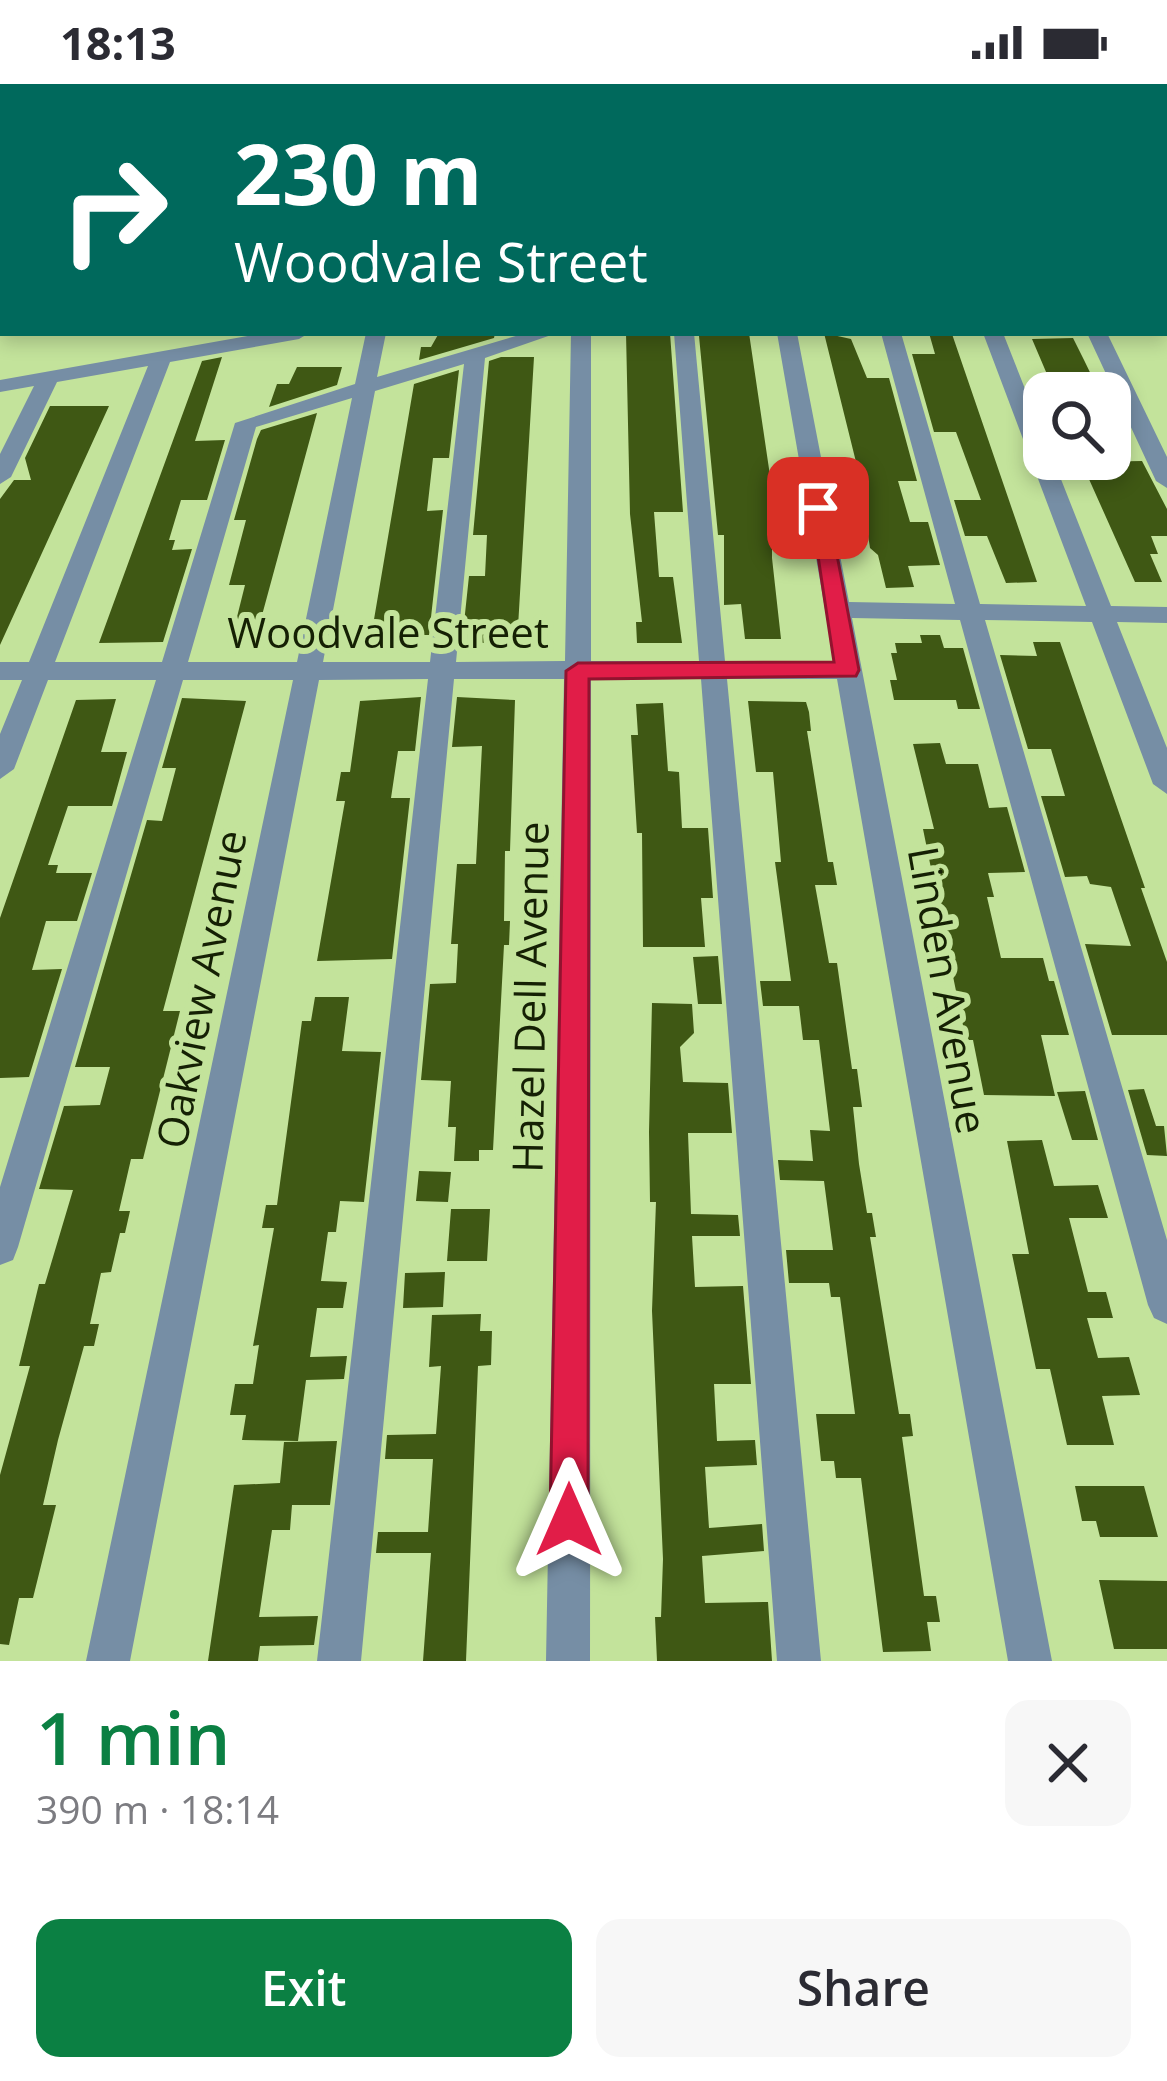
<!DOCTYPE html>
<meta charset="utf-8">
<style>
:root{--surface:#fff;--page:#f7f7f7;--text:#2b2b33;--muted:#7c7c81;--accent:#0b8043}
body{margin:0;font-family:"Open Sans",sans-serif;background:var(--page);color:var(--text);height:100vh;display:flex;flex-direction:column;font-size:45px;white-space:nowrap}
*{box-sizing:border-box;margin:0}
p{font-size:39px;color:var(--muted)}
.icon{flex:none;width:66px;height:66px;fill:none;stroke:currentColor;stroke-width:2;stroke-linecap:round;stroke-linejoin:round}
.map{position:relative;height:1577px;overflow:hidden}
.side{display:flex;flex-direction:column;background:var(--surface);flex:1}
.side>*{flex:none}
.hud{position:absolute;left:0px;top:0px;width:1167px;height:252px;box-shadow:0 6px 18px #0003;background:#00695c;color:#fff;overflow:hidden}
.fabs{position:absolute;left:1023px;top:288px;display:grid;gap:24px}
.fabs a{display:grid;place-items:center;width:108px;height:108px;border-radius:24px;background:var(--surface);box-shadow:0 6px 18px #0003;font-size:60px}
.pin{position:absolute;display:grid;place-items:center;width:102px;height:102px;color:#fff;margin:-51px;border-radius:24px;box-shadow:0 6px 18px #0006}
.me{position:absolute;width:132px;margin:-66px;rotate:0deg;stroke-linejoin:round;filter:drop-shadow(0 0 9px #0008)}
.turn{display:flex;align-items:center;gap:42px;height:252px;padding:0 36px;font-size:54px}
.turn .icon{width:156px;height:156px;stroke-width:2.5}
.turn b{display:block;font-size:84px;line-height:102px}
.round{display:grid;place-items:center;flex:none;width:126px;height:126px;border-radius:24px;background:var(--page)}
.headline{display:flex;align-items:center;justify-content:space-between;height:204px;padding:0 36px}
h1{font-size:72px;font-weight:600;line-height:90px;color:var(--accent)}
.primary-button{display:flex;gap:24px;margin-top:auto;padding:24px 36px}
.primary-button a{flex:1;height:138px;border-radius:24px;background:var(--accent);color:#fff;font-size:48px;font-weight:600;line-height:138px;text-align:center}
.primary-button a+a{background:var(--page);color:var(--text)}
.status{display:flex;justify-content:space-between;align-items:center;height:84px;padding:0 60px;background:var(--surface);direction:ltr}
.status svg{height:33px;fill:currentColor}
.map>svg:first-child{display:block}
.water{fill:#2b9b92}
.building{fill:#3f5814}
.lines{fill:none;stroke-linecap:round;stroke-linejoin:round}
.minor{fill:#768ea5;fill-rule:evenodd}
.route{fill:#e11d48;stroke:#92132f;stroke-width:3}
.labels{text-anchor:middle;dominant-baseline:central;stroke-width:12;stroke-linejoin:round;paint-order:stroke}
.street-label{font-size:42px;fill:#152004;stroke:#c3e39b}
</style>
<div class="status"><b>18:13</b><svg viewBox="0 0 49 12"><path d="M0 12V9h3v3zM5 12V6h3v6zM10 12V3h3v9zM15 12V0h3v12zM26 1h20v11H26zM47 4h2v5h-2z"/></svg></div>
<div class="map">
<svg width="1167" height="1577" viewBox="0 0 1167 1577">
<rect width="100%" height="100%" fill="#c3e39b"/>
<path class="water" d="M 160,0 L 794,0 L 148,3 Z"/>
<path class="building" d="M 439,249 L 495,249 L 494,254 L 419,276 L 421,263 L 431,263 Z
M 626,249 L 670,249 L 683,428 L 654,428 L 659,493 L 673,493 L 682,559 L 637,559 L 636,538 L 642,538 L 630,430 Z
M 749,249 L 778,446 L 772,446 L 772,474 L 781,555 L 745,555 L 741,520 L 724,521 L 724,451 L 718,451 L 699,252 Z
M 824,249 L 851,255 L 867,294 L 889,294 L 917,397 L 898,397 L 910,438 L 928,438 L 940,481 L 908,482 L 914,503 L 886,504 L 878,471 L 870,464 L 858,386 Z
M 929,249 L 952,250 L 1037,498 L 1006,499 L 987,452 L 965,452 L 954,416 L 981,416 L 956,348 L 934,348 L 912,270 L 935,270 Z
M 1073,254 L 1084,276 L 1100,309 L 1055,309 L 1032,255 Z
M 222,273 L 195,357 L 225,356 L 207,416 L 181,416 L 169,456 L 175,456 L 172,466 L 192,465 L 163,558 L 99,559 L 202,277 Z
M 501,273 L 534,273 L 517,560 L 462,558 L 469,492 L 485,492 L 487,451 L 473,451 L 489,277 Z
M 297,283 L 342,283 L 337,301 L 269,323 L 277,300 L 289,300 Z
M 459,286 L 449,374 L 433,374 L 427,427 L 443,426 L 429,551 L 408,551 L 406,559 L 370,559 L 414,300 Z
M 50,322 L 109,322 L 0,561 L 0,415 L 14,396 L 31,396 L 25,374 Z
M 317,329 L 255,557 L 231,557 L 245,501 L 229,501 L 246,436 L 234,436 L 257,355 L 261,346 Z
M 1142,377 L 1167,425 L 1167,452 L 1151,452 L 1158,470 L 1150,470 L 1162,498 L 1135,498 L 1084,384 L 1086,378 Z
M 920,551 L 940,551 L 944,564 L 963,564 L 980,625 L 958,625 L 956,616 L 894,616 L 890,596 L 897,596 L 891,569 L 897,569 L 895,559 L 922,559 Z
M 1033,558 L 1060,558 L 1145,804 L 1141,804 L 1167,878 L 1167,951 L 1112,951 L 1085,860 L 1131,862 L 1111,803 L 1090,800 L 1087,792 L 1065,793 L 1041,712 L 1065,712 L 1051,665 L 1028,665 L 1000,571 L 1037,572 Z
M 421,613 L 415,667 L 398,667 L 391,714 L 410,714 L 392,875 L 317,877 L 345,717 L 336,717 L 341,688 L 350,688 L 360,617 Z
M 457,613 L 515,616 L 510,767 L 505,767 L 504,837 L 510,837 L 509,861 L 504,861 L 493,1066 L 479,1066 L 479,1077 L 454,1077 L 456,1043 L 448,1043 L 451,997 L 421,996 L 430,900 L 456,899 L 458,860 L 451,860 L 457,780 L 476,780 L 482,662 L 452,663 Z
M 182,614 L 246,617 L 163,927 L 180,927 L 143,1075 L 131,1075 L 119,1127 L 130,1127 L 125,1149 L 120,1149 L 111,1188 L 101,1189 L 90,1240 L 99,1240 L 94,1262 L 84,1262 L 58,1356 L 43,1421 L 56,1421 L 33,1514 L 19,1514 L 9,1561 L 0,1560 L 0,1391 L 30,1282 L 19,1282 L 39,1200 L 45,1200 L 73,1106 L 39,1105 L 64,1022 L 100,1021 L 110,983 L 75,983 L 147,736 L 162,737 L 176,684 L 162,684 Z
M 116,615 L 101,668 L 127,668 L 112,722 L 68,722 L 48,781 L 58,781 L 56,789 L 92,789 L 77,837 L 46,837 L 32,886 L 62,885 L 29,993 L 0,994 L 0,834 L 76,616 Z
M 748,617 L 806,618 L 809,628 L 811,647 L 807,647 L 828,778 L 833,778 L 837,801 L 815,801 L 829,879 L 837,879 L 852,985 L 857,985 L 862,1023 L 853,1023 L 859,1080 L 867,1129 L 872,1129 L 876,1153 L 870,1153 L 899,1330 L 910,1330 L 913,1352 L 902,1353 L 924,1512 L 936,1512 L 940,1538 L 927,1538 L 931,1567 L 883,1568 L 861,1394 L 836,1394 L 834,1377 L 821,1377 L 816,1330 L 855,1330 L 840,1213 L 831,1213 L 829,1199 L 789,1199 L 786,1166 L 833,1166 L 824,1097 L 780,1096 L 778,1076 L 813,1077 L 810,1046 L 830,1047 L 819,956 L 803,956 L 799,922 L 763,922 L 760,897 L 791,897 L 775,778 L 781,778 L 773,688 L 756,688 Z
M 663,619 L 668,687 L 679,688 L 682,744 L 708,744 L 713,814 L 701,814 L 705,863 L 643,863 L 642,749 L 637,749 L 631,651 L 638,651 L 636,620 Z
M 940,659 L 946,680 L 978,680 L 989,724 L 1007,723 L 1025,788 L 988,789 L 994,813 L 987,813 L 1001,874 L 1043,874 L 1049,897 L 1054,897 L 1069,951 L 1041,951 L 1055,1012 L 984,1011 L 973,956 L 966,956 L 923,745 L 934,745 L 913,660 Z
M 718,872 L 722,920 L 698,920 L 693,873 Z
M 315,913 L 349,913 L 342,967 L 381,968 L 364,1118 L 340,1117 L 336,1148 L 328,1148 L 321,1197 L 347,1198 L 343,1224 L 317,1224 L 310,1273 L 347,1272 L 344,1295 L 306,1296 L 298,1357 L 242,1356 L 246,1331 L 230,1331 L 235,1300 L 253,1300 L 259,1261 L 253,1262 L 274,1144 L 262,1144 L 266,1121 L 277,1121 L 302,937 L 311,937 Z
M 652,919 L 692,920 L 694,949 L 680,963 L 683,998 L 728,999 L 732,1049 L 688,1049 L 691,1130 L 738,1131 L 740,1152 L 692,1152 L 695,1203 L 743,1202 L 751,1300 L 714,1300 L 717,1357 L 755,1356 L 757,1381 L 705,1383 L 709,1444 L 762,1440 L 764,1467 L 702,1472 L 705,1519 L 768,1518 L 772,1577 L 657,1577 L 655,1533 L 661,1533 L 663,1475 L 652,1227 L 656,1118 L 650,1118 L 649,1048 Z
M 1144,1005 L 1156,1042 L 1164,1042 L 1167,1072 L 1147,1071 L 1128,1006 Z
M 1085,1007 L 1098,1056 L 1072,1056 L 1057,1008 Z
M 1042,1056 L 1054,1102 L 1098,1101 L 1108,1134 L 1069,1134 L 1088,1208 L 1106,1208 L 1113,1234 L 1087,1234 L 1098,1274 L 1129,1273 L 1140,1311 L 1102,1312 L 1114,1361 L 1067,1361 L 1050,1285 L 1036,1285 L 1012,1170 L 1029,1170 L 1007,1057 Z
M 419,1087 L 451,1088 L 448,1118 L 416,1117 Z
M 451,1125 L 490,1125 L 487,1177 L 447,1177 Z
M 445,1188 L 443,1223 L 403,1224 L 405,1189 Z
M 481,1230 L 480,1247 L 492,1247 L 491,1281 L 478,1282 L 466,1577 L 423,1577 L 431,1469 L 376,1469 L 378,1448 L 428,1448 L 433,1375 L 385,1375 L 387,1351 L 436,1350 L 441,1282 L 429,1283 L 432,1231 Z
M 337,1357 L 330,1421 L 292,1421 L 290,1446 L 272,1446 L 259,1533 L 318,1532 L 314,1561 L 260,1562 L 258,1577 L 208,1577 L 234,1401 L 280,1399 L 284,1358 Z
M 1075,1402 L 1144,1402 L 1158,1453 L 1100,1453 L 1096,1437 L 1082,1437 Z
M 1099,1496 L 1167,1497 L 1167,1565 L 1114,1565 Z"/>
<g class="lines">
<path class="minor" d="M 1164,77 L 1167,77 L 1167,87 L 1164,87 Z
M 1164,134 L 1167,134 L 1167,144 L 1164,144 Z
M 265,249 L 309,249 L 299,255 L 170,278 L 55,578 L 162,578 L 235,339 L 355,300 L 366,249 L 386,249 L 377,293 L 526,249 L 557,249 L 485,274 L 456,578 L 565,577 L 571,249 L 591,249 L 591,577 L 699,577 L 674,249 L 694,249 L 725,577 L 834,577 L 777,249 L 797,249 L 849,518 L 955,520 L 881,249 L 901,249 L 980,520 L 1086,522 L 983,249 L 1003,249 L 1044,353 L 1044,375 L 1053,375 L 1111,522 L 1167,523 L 1167,539 L 1117,538 L 1167,664 L 1167,710 L 1153,700 L 1092,538 L 985,536 L 1167,1156 L 1167,1240 L 1154,1234 L 1148,1221 L 960,536 L 852,534 L 1052,1577 L 1008,1577 L 837,595 L 727,595 L 821,1577 L 777,1577 L 701,595 L 591,595 L 590,1577 L 546,1577 L 564,595 L 454,595 L 361,1577 L 317,1577 L 428,595 L 319,596 L 130,1577 L 86,1577 L 293,596 L 183,596 L 18,1163 L 13,1176 L 0,1181 L 0,1103 L 156,596 L 48,596 L 14,685 L 0,695 L 0,650 L 22,596 L 0,596 L 0,578 L 29,578 L 148,282 L 57,298 L 11,393 L 0,400 L 0,370 L 34,302 L 0,308 L 0,296 ZM 464,280 L 430,578 L 323,578 L 375,307 ZM 352,314 L 297,578 L 188,578 L 256,343 Z
M 1087,249 L 1107,249 L 1167,373 L 1167,404 L 1156,397 Z"/>
</g>
<path class="route" d="M 810,419 L 828,424 L 859,586 L 856,592 L 589,595 L 588,1436 L 583,1449 L 569,1455 L 556,1449 L 550,1436 L 566,587 L 578,579 L 834,578 Z"/>
<g class="labels">
<g class="street-label">
<text x="388" y="547">Woodvale Street</text>
<text transform="translate(200 905) rotate(-79)">Oakview Avenue</text>
<text transform="translate(949 906) rotate(80)">Linden Avenue</text>
<text transform="translate(529 913) rotate(-89)">Hazel Dell Avenue</text>
</g>
</g>
</svg>
<div class="fabs">
<a><svg class="icon" aria-label="search" viewBox="0 0 24 24"><circle cx="10" cy="10" r="6"/><path d="M15 15l6 6"/></svg></a>
</div>
<div class="pin" style="left:818px;top:424px;background:#d93025"><svg class="icon" aria-label="arrive" viewBox="0 0 24 24"><path d="M6 21V4h12l-3 4 3 4H6"/></svg></div>
<svg class="me" style="left:569px;top:1436px" viewBox="-20 -20 40 40"><path d="M0-17L14 15 0 8-14 15z" fill="#e11d48" stroke="#fff" stroke-width="4"/></svg>
<div class="hud">
<div class="turn"><svg class="icon" aria-label="right" viewBox="0 0 24 24"><path d="M7 20v-9h11M14 6l5 5-5 5"/></svg><div><b>230 m</b>Woodvale Street</div></div>
</div>
</div>
<section class="side">
<div class="headline"><div><h1>1 min</h1><p>390 m · 18:14</p></div><a class="round"><svg class="icon" aria-label="close" viewBox="0 0 24 24"><path d="M6 6l12 12M18 6L6 18"/></svg></a></div>
<div class="primary-button"><a>Exit</a><a>Share</a></div>
</section>
